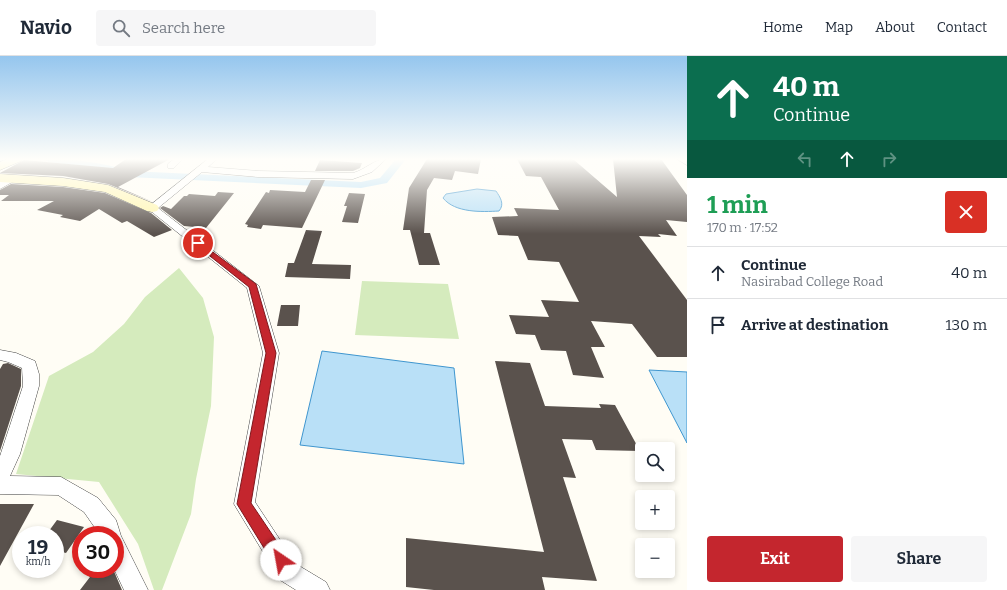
<!DOCTYPE html>
<meta charset="utf-8">
<style>
:root{--surface:#fff;--page:#f6f6f7;--text:#1f2937;--muted:#747a83;--line:#e0e1e3;--accent:#c4262e}
body{margin:0;font-family:Bitter,serif;background:var(--page);color:var(--text);height:100vh;display:flex;flex-direction:column;font-size:15px;white-space:nowrap}
*{box-sizing:border-box;margin:0}
p{font-size:13px;color:var(--muted)}
.icon{flex:none;width:22px;height:22px;fill:none;stroke:currentColor;stroke-width:2;stroke-linecap:round;stroke-linejoin:round}
.map{position:relative;flex:1;overflow:hidden}
.panel{display:flex;flex-direction:column;background:var(--surface);width:320px}
.panel>*{flex:none}
.guide{background:#0b6e4f;color:#fff;overflow:hidden}
.fabs{position:absolute;left:635px;top:386px;display:grid;gap:8px}
.fabs a{display:grid;place-items:center;width:40px;height:40px;border-radius:4px;background:var(--surface);box-shadow:0 2px 6px #0003;font-size:20px}
.speed{position:absolute;left:12px;top:470px;display:flex;gap:8px;font-size:20px;font-weight:700;text-align:center}
.speed>*{display:grid;place-content:center;width:52px;height:52px;border-radius:50%;background:var(--surface);box-shadow:0 2px 6px #0003;line-height:1}
.speed small{font-size:10px;font-weight:400}
.speed .limit{border:6px solid #d22;background:#fff;color:#111}
.pin{position:absolute;display:grid;place-items:center;width:34px;height:34px;color:#fff;margin:-17px;border:2px solid #fff;border-radius:50%;box-shadow:0 1px 4px #0007}
.me{position:absolute;width:44px;margin:-22px;rotate:327deg;stroke-linejoin:round;filter:drop-shadow(0 0 3px #0008)}
.turn{display:flex;align-items:center;gap:14px;height:84px;padding:0 20px;font-size:18px}
.turn .icon{width:52px;height:52px;stroke-width:2.5}
.turn b{display:block;font-size:28px;line-height:34px}
.lanes{display:flex;align-items:center;height:38px;padding:0 20px;background:#0003;justify-content:center;gap:20px;direction:ltr}
.lanes .off{opacity:.35}
.round{display:grid;place-items:center;flex:none;width:42px;height:42px;border-radius:4px;background:var(--page)}
.overview{display:flex;align-items:center;justify-content:space-between;height:68px;padding:0 20px}
h1{font-size:24px;font-weight:700;line-height:30px;color:#1e9e55}
.cta{display:flex;gap:8px;margin-top:auto;padding:8px 20px}
.cta a{flex:1;height:46px;border-radius:4px;background:var(--accent);color:#fff;font-size:16px;font-weight:700;line-height:46px;text-align:center}
.cta a+a{background:var(--page);color:var(--text)}
ul{padding:0;list-style:none}
li{display:flex;align-items:center;gap:12px;height:52px;padding:0 20px;border-top:1px solid var(--line)}
li div{flex:1}
li b{display:block;font-size:15px}
li em{font-style:normal}
header{display:flex;align-items:center;gap:24px;box-sizing:border-box;height:56px;padding:0 20px;background:var(--surface);border-bottom:1px solid var(--line)}
header strong{font-size:19px}
nav{display:flex;gap:22px;margin-inline-start:auto;font-size:14px}
.search{width:280px;height:36px;background:var(--page);display:flex;align-items:center;gap:10px;box-sizing:border-box;padding:0 14px;border-radius:4px;color:var(--muted);font-size:15px}
main{display:flex;flex:1;min-height:0}
.map>svg:first-child{display:block}
.green{fill:#d5ebbd}
.water{fill:#b9e0f7;stroke:#3f96cf}
.lines{fill:none;stroke-linecap:round;stroke-linejoin:round}
.canal{fill:#b9e0f7;fill-rule:evenodd}
.building{fill:#5a524d}
.street-casing{stroke:#444;stroke-width:1}
.secondary-casing{stroke:#333;stroke-width:1}
.street{fill:#fff;fill-rule:evenodd}
.secondary{fill:#fff6b0;fill-rule:evenodd}
.route{fill:#c4262e;stroke:#7f191e}
</style>
<header>
<strong>Navio</strong>
<div class="search"><svg class="icon" aria-label="search" viewBox="0 0 24 24"><circle cx="10" cy="10" r="6"/><path d="M15 15l6 6"/></svg>Search here</div>
<nav><a>Home</a><a>Map</a><a>About</a><a>Contact</a></nav>
</header>
<main>
<div class="map">
<svg width="687" height="534" viewBox="0 0 687 534">
<rect width="100%" height="100%" fill="#fffdf5"/>
<path class="green" d="M 179,212 L 203,242 L 214,281 L 211,350 L 196,423 L 191,458 L 162,534 L 154,534 L 138,488 L 99,426 L 16,418 L 49,320 L 93,296 L 124,268 L 145,241 Z
M 362,225 L 448,228 L 459,283 L 355,279 Z"/>
<path class="water" d="M 477,133 L 496,135 C 500,141 505,148 499,155 C 482,156 455,157 443,142 L 446,138 Z
M 322,295 L 454,312 L 464,408 L 300,389 Z
M 649,314 L 687,316 L 687,387 Z"/>
<g class="lines">
<path class="canal" d="M 44,103 C 75,103 100,106 130,115 L 361,126 L 380,122 L 396,103 L 406,103 L 387,127 L 361,132 L 129,121 L 101,113 L 49,106 Z"/>
</g>
<path class="building" d="M 126,103 L 170,103 L 118,131 L 153,146 L 108,128 L 63,120 L 0,117 L 24,104 L 113,112 Z
M 427,103 L 481,103 L 478,118 L 455,115 L 452,124 L 434,122 L 427,134 L 424,177 L 430,177 L 440,209 L 419,209 L 410,174 L 403,174 L 409,132 Z
M 517,103 L 573,103 L 617,141 L 613,103 L 661,103 L 687,139 L 687,166 L 666,164 L 677,180 L 658,178 L 661,181 L 639,180 L 687,244 L 687,301 L 657,301 L 632,268 L 591,265 L 605,291 L 591,291 L 604,322 L 573,319 L 566,295 L 541,294 L 535,279 L 516,278 L 509,259 L 549,261 L 541,244 L 579,246 L 559,206 L 528,204 L 518,180 L 498,179 L 492,161 L 518,160 L 514,152 L 559,154 L 541,121 L 526,120 Z
M 320,104 L 362,107 L 360,112 L 353,115 L 315,115 Z
M 311,124 L 325,124 L 302,172 L 263,169 L 261,173 L 247,171 L 248,169 L 245,168 L 266,136 L 269,137 L 270,134 L 305,136 Z
M 11,128 L 63,131 L 105,137 L 151,157 L 172,174 L 154,181 L 127,165 L 122,167 L 99,153 L 80,165 L 60,161 L 63,159 L 37,154 L 54,145 L 1,145 L 9,139 L 0,139 L 0,134 Z
M 218,136 L 234,137 L 206,172 L 184,170 L 160,152 L 163,150 L 171,153 L 184,140 L 187,140 L 189,138 L 215,140 Z
M 349,137 L 365,138 L 358,167 L 342,166 L 347,150 L 344,150 Z
M 306,174 L 322,175 L 312,208 L 351,209 L 350,223 L 285,221 L 288,207 L 294,207 Z
M 281,249 L 300,249 L 298,270 L 277,270 Z
M 495,305 L 530,307 L 545,350 L 601,352 L 599,348 L 615,349 L 640,395 L 596,394 L 592,384 L 562,383 L 576,422 L 563,421 L 597,525 L 542,521 L 545,534 L 434,534 L 406,531 L 406,482 L 544,496 Z
M 8,307 L 21,313 L 21,330 L 0,395 L 0,313 L 3,308 Z
M 0,448 L 34,448 L 0,510 Z
M 57,464 L 84,471 L 66,497 L 55,494 L 55,479 L 46,479 Z
M 80,513 L 113,513 L 122,534 L 80,534 L 90,521 Z"/>
<g class="lines">
<g class="street-casing">
<path id="street" d="M 174,103 L 183,103 L 174,112 L 168,112 L 168,108 Z
M 208,103 L 217,103 L 208,111 L 258,115 L 353,117 C 365,114 374,103 386,103 L 372,116 L 353,123 L 258,121 L 202,116 L 158,152 L 259,230 L 279,297 L 255,446 L 296,508 L 326,526 L 330,534 L 296,534 L 280,524 L 234,448 L 263,297 L 247,232 L 147,152 Z
M 677,103 L 686,103 L 687,109 Z
M 11,120 L 14,121 L 15,123 L 14,125 L 0,133 L 0,126 Z
M 0,294 L 16,297 L 35,305 L 39,318 L 39,330 L 20,398 L 10,420 L 61,421 L 98,442 L 116,464 L 121,480 L 148,534 L 124,534 L 114,513 L 115,479 L 100,479 L 84,456 L 58,439 L 0,438 L 0,400 L 23,330 L 22,312 L 8,306 L 0,304 Z"/>
</g>
<g class="secondary-casing">
<path id="secondary" d="M 7,103 L 23,103 L 21,105 L 0,114 L 0,106 Z
M 0,118 L 63,122 L 108,129 L 157,149 L 159,152 L 157,155 L 152,156 L 147,155 L 105,136 L 63,130 L 0,126 Z"/>
</g>
<use href="#street" class="street"/>
<use href="#secondary" class="secondary"/>
</g>
<linearGradient id="sky" x2="0" y2="1"><stop stop-color="#95c6ee"/><stop offset="0.58" stop-color="#fffefa"/><stop offset="1" stop-color="#fffefa" stop-opacity="0"/></linearGradient>
<rect width="687" height="178" fill="url(#sky)"/>
<path class="route" d="M 198,185 L 256,228 L 276,297 L 251,447 L 286,499 L 288,504 L 286,510 L 281,512 L 275,510 L 237,448 L 266,297 L 249,231 L 196,189 L 195,187 Z"/>
</svg>
<div class="fabs">
<a><svg class="icon" aria-label="search" viewBox="0 0 24 24"><circle cx="10" cy="10" r="6"/><path d="M15 15l6 6"/></svg></a>
<a>+</a>
<a>−</a>
</div>
<div class="speed"><div>19<small>km/h</small></div><div class="limit">30</div></div>
<div class="pin" style="left:198px;top:187px;background:#d93025"><svg class="icon" aria-label="arrive" viewBox="0 0 24 24"><path d="M6 21V4h12l-3 4 3 4H6"/></svg></div>
<svg class="me" style="left:281px;top:504px" viewBox="-20 -20 40 40"><circle r="19" fill="#fff"/><path d="M0-13L10 11 0 6-10 11z" fill="#c4262e"/></svg>
</div>
<section class="panel">
<div class="guide">
<div class="turn"><svg class="icon" aria-label="ahead" viewBox="0 0 24 24"><path d="M12 20V5M6 11l6-6 6 6"/></svg><div><b>40 m</b>Continue</div></div>
<div class="lanes"><svg class="icon off" aria-label="left" viewBox="0 0 24 24"><path d="M17 20v-9H6M10 6l-5 5 5 5"/></svg><svg class="icon" aria-label="ahead" viewBox="0 0 24 24"><path d="M12 20V5M6 11l6-6 6 6"/></svg><svg class="icon off" aria-label="right" viewBox="0 0 24 24"><path d="M7 20v-9h11M14 6l5 5-5 5"/></svg></div>
</div>
<div class="overview"><div><h1>1 min</h1><p>170 m · 17:52</p></div><a class="round" style="background:#d93025;color:#fff"><svg class="icon" aria-label="close" viewBox="0 0 24 24"><path d="M6 6l12 12M18 6L6 18"/></svg></a></div>
<ul>
<li><svg class="icon" aria-label="ahead" viewBox="0 0 24 24"><path d="M12 20V5M6 11l6-6 6 6"/></svg><div><b>Continue</b><p>Nasirabad College Road</p></div><em>40 m</em></li>
<li><svg class="icon" aria-label="arrive" viewBox="0 0 24 24"><path d="M6 21V4h12l-3 4 3 4H6"/></svg><div><b>Arrive at destination</b></div><em>130 m</em></li>
</ul>
<div class="cta"><a>Exit</a><a>Share</a></div>
</section>
</main>
